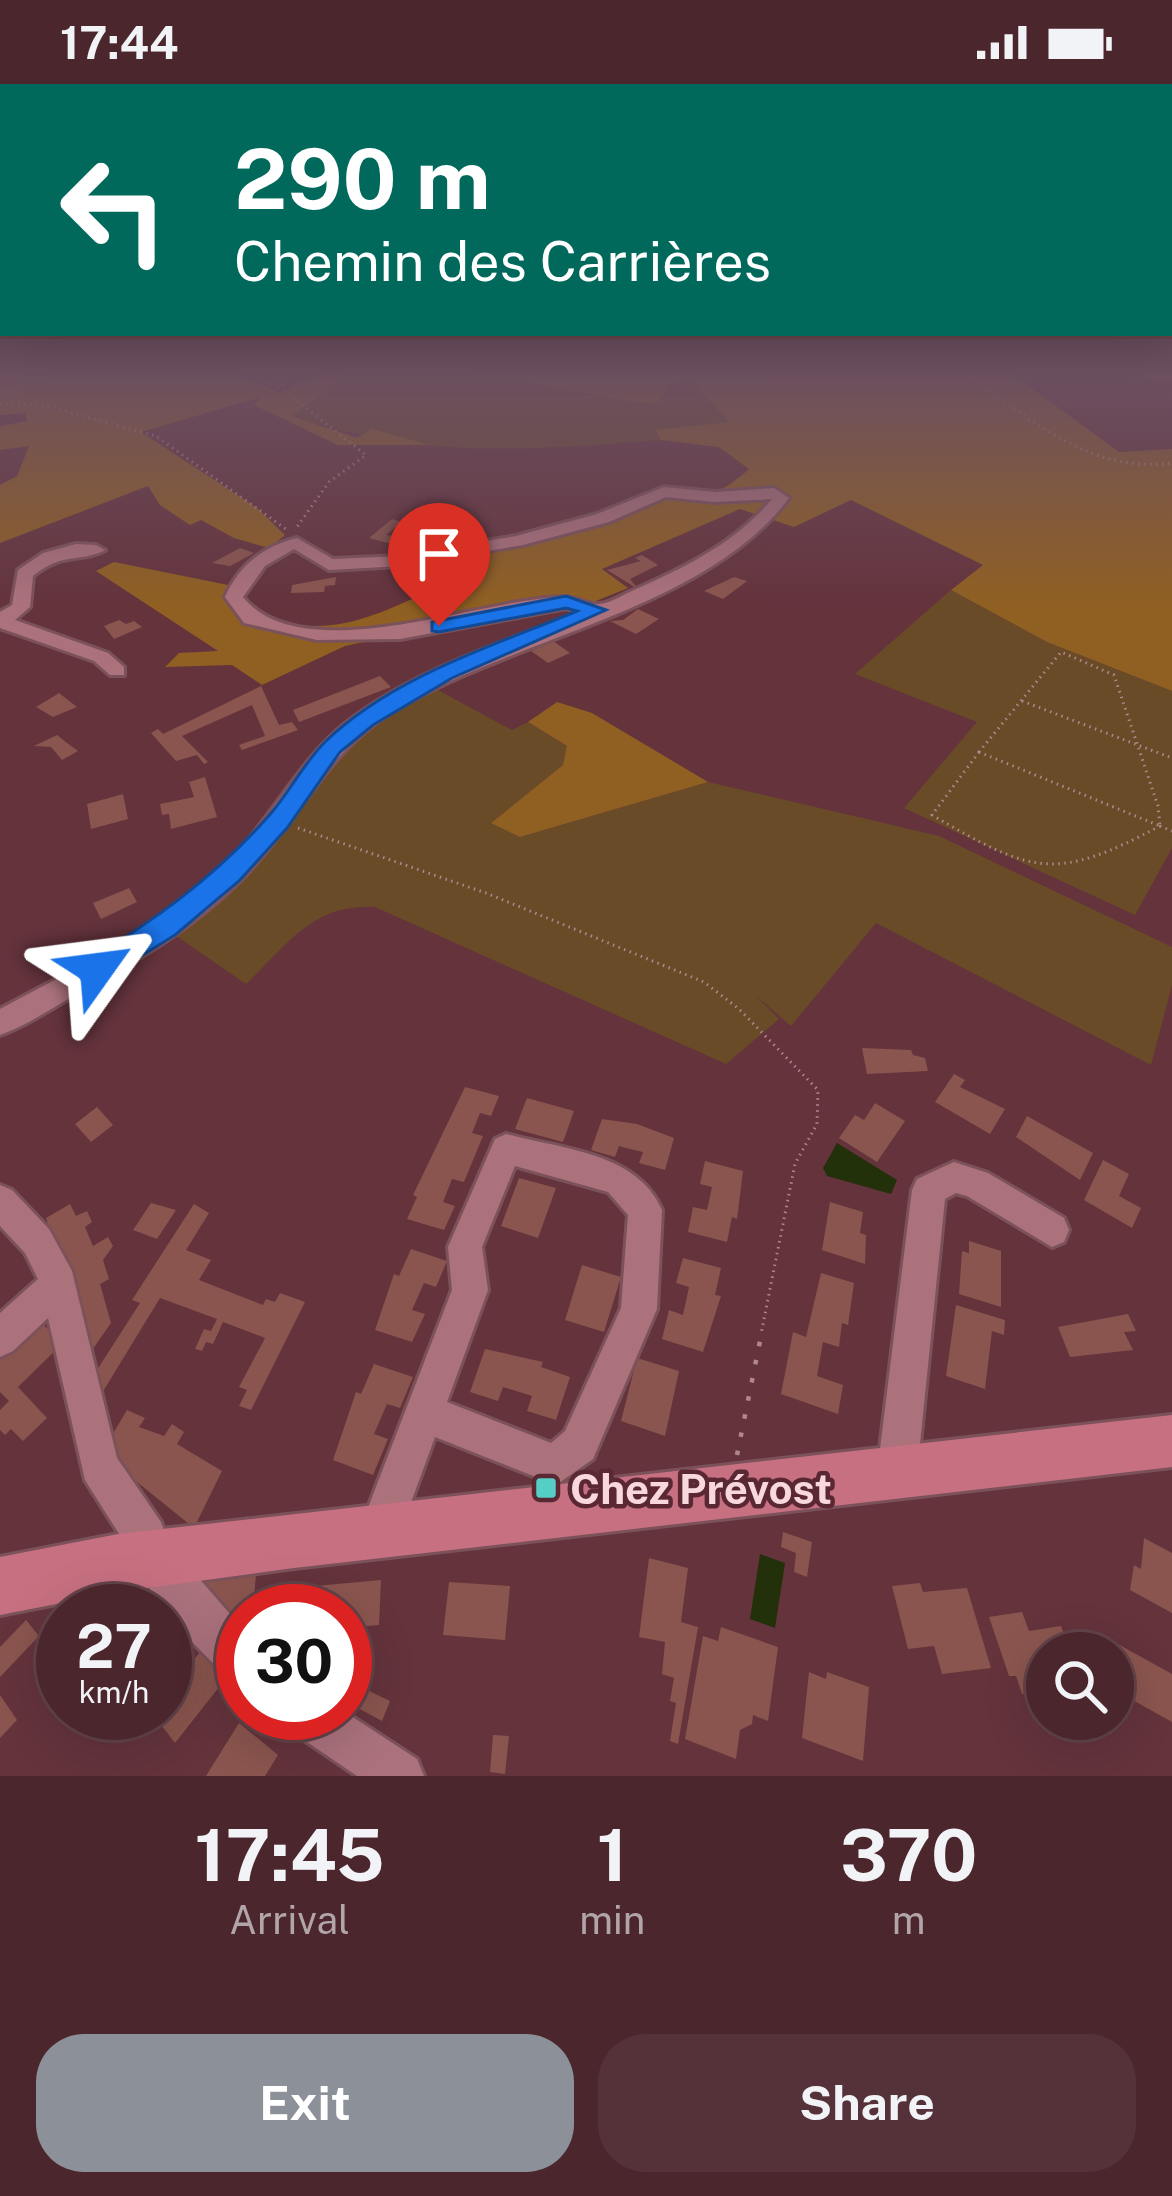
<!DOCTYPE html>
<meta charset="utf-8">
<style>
:root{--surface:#4b262d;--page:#553239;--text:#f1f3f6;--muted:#b2a5aa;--line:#624349;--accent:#8c9099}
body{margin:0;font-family:"Public Sans",sans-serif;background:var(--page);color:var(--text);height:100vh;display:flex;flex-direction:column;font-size:45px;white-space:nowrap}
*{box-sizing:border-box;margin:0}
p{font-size:39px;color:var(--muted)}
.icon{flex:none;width:66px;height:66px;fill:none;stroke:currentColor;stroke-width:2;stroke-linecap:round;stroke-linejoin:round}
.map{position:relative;height:1692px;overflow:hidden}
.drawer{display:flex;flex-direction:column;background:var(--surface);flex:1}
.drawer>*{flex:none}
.top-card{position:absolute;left:0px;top:0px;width:1173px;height:252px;box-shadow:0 12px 48px #0002,0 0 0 3px var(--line);background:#00695c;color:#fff;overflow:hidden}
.buttons{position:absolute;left:1026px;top:1548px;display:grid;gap:24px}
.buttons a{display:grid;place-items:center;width:108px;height:108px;border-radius:50%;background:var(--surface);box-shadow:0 12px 48px #0002,0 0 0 3px var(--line);font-size:60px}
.speed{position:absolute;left:36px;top:1500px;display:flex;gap:24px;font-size:60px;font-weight:700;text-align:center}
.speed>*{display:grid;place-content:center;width:156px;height:156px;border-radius:50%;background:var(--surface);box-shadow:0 12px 48px #0002,0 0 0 3px var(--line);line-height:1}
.speed small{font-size:30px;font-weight:400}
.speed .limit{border:18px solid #d22;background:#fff;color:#111}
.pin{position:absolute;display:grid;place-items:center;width:102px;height:102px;color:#fff;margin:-123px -51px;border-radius:50% 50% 50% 0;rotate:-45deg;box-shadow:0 0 12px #0007}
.pin .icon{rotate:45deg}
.me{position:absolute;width:132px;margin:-66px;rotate:59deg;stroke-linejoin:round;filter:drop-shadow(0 0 9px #0008)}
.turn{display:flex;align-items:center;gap:42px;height:252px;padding:0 36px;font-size:54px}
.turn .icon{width:156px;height:156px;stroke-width:2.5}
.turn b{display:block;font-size:84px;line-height:102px}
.eta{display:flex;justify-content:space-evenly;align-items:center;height:204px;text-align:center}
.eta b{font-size:72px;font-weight:700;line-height:84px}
.button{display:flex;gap:24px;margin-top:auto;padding:24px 36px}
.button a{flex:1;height:138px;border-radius:48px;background:var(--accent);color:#fff;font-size:48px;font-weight:700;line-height:138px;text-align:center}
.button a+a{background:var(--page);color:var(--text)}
.status{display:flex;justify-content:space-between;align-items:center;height:84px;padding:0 60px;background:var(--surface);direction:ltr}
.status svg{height:33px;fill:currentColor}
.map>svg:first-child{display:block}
.green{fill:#6a4b28}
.forest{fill:#906022}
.water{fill:#223109}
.building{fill:#8a554e}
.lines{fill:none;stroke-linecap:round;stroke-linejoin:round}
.minor-casing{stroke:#7c525a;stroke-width:6}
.major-casing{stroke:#7c525a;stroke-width:6}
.path-far1{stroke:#af878d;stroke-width:3;stroke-dasharray:1.5 4.5;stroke-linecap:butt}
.path{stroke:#af878d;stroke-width:4.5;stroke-dasharray:4.5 14;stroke-linecap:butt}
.minor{fill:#ab727c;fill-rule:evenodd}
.major{fill:#c77081;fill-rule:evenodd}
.route{fill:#1a73e8;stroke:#114b97;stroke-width:3}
.poi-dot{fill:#55cec5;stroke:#592832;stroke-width:4.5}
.labels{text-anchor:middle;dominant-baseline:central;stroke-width:9;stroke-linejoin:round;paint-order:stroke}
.near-poi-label{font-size:42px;font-weight:bold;fill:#f8d8dc;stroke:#592832;text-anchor:start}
</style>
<div class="status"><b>17:44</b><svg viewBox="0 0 49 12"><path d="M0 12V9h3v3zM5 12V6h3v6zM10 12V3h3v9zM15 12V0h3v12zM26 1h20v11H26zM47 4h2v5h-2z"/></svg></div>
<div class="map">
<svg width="1172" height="1692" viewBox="0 0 1172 1692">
<rect width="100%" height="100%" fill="#64333c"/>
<path class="green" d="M 354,286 L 431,286 L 444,293 L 455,286 L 472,286 L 470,290 L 540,299 L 585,312 L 694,298 L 732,339 L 655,347 L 661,356 C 527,366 422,376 291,331 Z
M 951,506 L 1047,558 L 1172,607 L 1172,764 L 1135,831 L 904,724 L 977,638 L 855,590 Z
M 434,604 L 512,646 L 528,638 L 568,663 L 563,681 L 492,738 L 520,753 L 708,698 L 939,752 L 1172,863 L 1172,901 L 1151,981 L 876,839 L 791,942 L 755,911 L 779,935 L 726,980 L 375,823 C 312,820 288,860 246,900 L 169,847 L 300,718 L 365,645 Z"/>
<path class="forest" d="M 20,286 L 228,286 L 281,309 L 324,286 L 354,286 L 292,332 L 357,354 L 372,345 L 429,361 L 338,361 L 254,321 L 261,313 L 141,348 L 257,424 L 285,451 L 269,464 L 234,454 L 201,436 L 190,441 L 160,421 L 148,402 L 0,459 L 0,401 L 17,392 L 29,362 L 0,366 L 0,342 L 27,337 L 25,329 L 0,331 L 0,291 Z
M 472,286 L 1007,286 L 1119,368 L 1172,365 L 1172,607 L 1047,558 L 951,506 L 983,481 L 851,416 L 794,443 L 740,425 L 602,485 L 628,504 L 591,519 L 565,515 L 345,562 L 262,601 L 232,581 L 165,583 L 179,569 L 218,567 L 96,487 L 114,478 L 238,503 L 255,532 C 332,555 368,535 438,503 L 385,482 C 412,480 442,480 469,474 C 533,459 593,434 656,415 C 702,400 702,427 749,385 L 719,363 L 661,356 L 655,346 L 730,338 L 694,299 L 670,300 L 656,320 C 592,313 532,297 469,290 Z
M 557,618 L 592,629 L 708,698 L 520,753 L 491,739 L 563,681 L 567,662 L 528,638 Z"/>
<path class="water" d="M 837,1059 L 897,1096 L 891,1110 L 827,1092 L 823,1084 Z
M 760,1470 L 785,1479 L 775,1544 L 750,1535 Z"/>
<path class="building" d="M 392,435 L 402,438 L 386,451 L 416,455 L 407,464 L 369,454 Z
M 240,464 L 254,469 L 230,482 L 212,479 Z
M 642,471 L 658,481 L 630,495 L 638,505 L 607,486 L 641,477 L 635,474 Z
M 336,493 L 335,501 L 325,502 L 324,508 L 291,509 L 292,501 Z
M 734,493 L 747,497 L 723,515 L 704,507 Z
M 638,525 L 659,535 L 636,550 L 610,537 L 623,536 Z
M 119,536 L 126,540 L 134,537 L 142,543 L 114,555 L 104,542 Z
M 553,557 L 570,569 L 548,579 L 531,567 Z
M 380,592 L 391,603 L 299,638 L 293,626 Z
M 261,602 L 279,641 L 292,638 L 298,646 L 242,666 L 239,661 L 265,652 L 252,621 L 182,652 L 208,678 L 204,680 L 197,671 L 176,677 L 151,649 L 158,645 L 163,650 Z
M 59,609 L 77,623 L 53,633 L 36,623 Z
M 57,651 L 67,659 L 78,667 L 62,676 L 51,663 L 34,662 Z
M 205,693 L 217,733 L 171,745 L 169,730 L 162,731 L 160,720 L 194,713 L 189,698 Z
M 123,710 L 128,735 L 91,745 L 87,720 Z
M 129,804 L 137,818 L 101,835 L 93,819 Z
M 862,964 L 911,966 L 913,971 L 925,974 L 928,987 L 867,990 Z
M 954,990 L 965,996 L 960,1003 L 1005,1025 L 990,1050 L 935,1018 Z
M 465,1003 L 499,1012 L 491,1032 L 480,1029 L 472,1049 L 483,1052 L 464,1098 L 452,1095 L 443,1118 L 455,1122 L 444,1146 L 407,1135 L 417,1113 L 413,1111 Z
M 527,1014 L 574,1027 L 563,1058 L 515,1045 Z
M 875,1019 L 905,1037 L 877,1078 L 839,1054 L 855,1031 L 864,1036 Z
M 97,1023 L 113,1041 L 91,1058 L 75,1040 Z
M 1027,1032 L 1093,1069 L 1080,1096 L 1016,1053 Z
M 602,1035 L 637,1040 L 674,1054 L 665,1086 L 639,1079 L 643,1068 L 630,1065 L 619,1062 L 615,1073 L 591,1066 Z
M 1103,1076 L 1129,1090 L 1119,1112 L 1141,1124 L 1132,1144 L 1084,1116 Z
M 705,1077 L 743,1087 L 737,1135 L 732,1133 L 727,1158 L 688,1148 L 693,1123 L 707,1126 L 712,1103 L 700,1100 Z
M 519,1094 L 556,1104 L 538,1154 L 501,1142 Z
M 830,1118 L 863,1128 L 860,1149 L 866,1151 L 865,1180 L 822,1166 Z
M 151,1119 L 176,1126 L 157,1155 L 133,1146 Z
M 70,1120 L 76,1132 L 87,1127 L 92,1138 L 85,1143 L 93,1162 L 108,1153 L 113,1162 L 103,1176 L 109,1195 L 100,1200 L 111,1239 L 90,1269 L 46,1134 Z
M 194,1120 L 209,1129 L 186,1166 L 211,1176 L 199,1196 L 263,1221 L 266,1215 L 275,1218 L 280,1209 L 305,1218 L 251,1326 L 239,1322 L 247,1306 L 239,1303 L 265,1254 L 223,1238 L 213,1260 L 206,1258 L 202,1267 L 195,1265 L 204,1245 L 211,1247 L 217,1235 L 160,1214 L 99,1314 L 95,1289 L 140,1219 L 132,1216 Z
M 969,1157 L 1001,1167 L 1001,1223 L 959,1210 L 962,1167 L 969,1169 Z
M 411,1165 L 447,1177 L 436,1203 L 424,1199 L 412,1226 L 425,1230 L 412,1258 L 375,1246 L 394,1190 L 399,1192 Z
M 683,1174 L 721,1184 L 715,1211 L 721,1212 L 703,1268 L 662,1255 L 669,1226 L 683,1231 L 689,1203 L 676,1199 Z
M 582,1181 L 621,1193 L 604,1248 L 565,1236 Z
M 821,1189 L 854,1199 L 848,1241 L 842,1239 L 839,1263 L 823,1258 L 817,1292 L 843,1301 L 838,1330 L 781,1310 L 793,1248 L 806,1253 Z
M 956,1221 L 1005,1236 L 1004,1251 L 992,1247 L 985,1305 L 946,1292 Z
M 1128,1230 L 1136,1247 L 1124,1248 L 1133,1266 L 1070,1273 L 1058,1243 Z
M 40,1237 L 62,1260 L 18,1303 L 47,1334 L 23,1357 L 11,1345 L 5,1351 L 0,1346 L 0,1326 L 9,1317 L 0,1308 L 0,1275 Z
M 485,1265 L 543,1278 L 541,1283 L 570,1293 L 556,1336 L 527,1327 L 532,1312 L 503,1303 L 498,1317 L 470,1308 Z
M 637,1274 L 679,1287 L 665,1352 L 621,1337 Z
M 374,1280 L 413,1293 L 400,1324 L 387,1320 L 374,1350 L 388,1355 L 373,1391 L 333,1376 L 356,1308 L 361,1310 Z
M 127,1326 L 145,1334 L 139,1343 L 164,1352 L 172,1340 L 184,1348 L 177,1360 L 222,1387 L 194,1444 L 111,1377 L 108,1358 Z
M 783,1448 L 812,1458 L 807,1493 L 794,1488 L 796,1469 L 781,1463 Z
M 1144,1454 L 1172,1469 L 1172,1529 L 1130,1506 L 1134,1481 L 1141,1485 Z
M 649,1474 L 688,1484 L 681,1538 L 698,1543 L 678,1660 L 670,1657 L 676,1619 L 670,1617 L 674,1594 L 662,1590 L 665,1558 L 639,1553 Z
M 256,1490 L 253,1527 L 243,1527 L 243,1540 L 239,1541 L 205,1504 L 206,1495 Z
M 381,1496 L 379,1541 L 345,1544 L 345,1527 L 313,1527 L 315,1502 Z
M 449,1498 L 510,1502 L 505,1556 L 443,1551 Z
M 920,1499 L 923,1508 L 967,1504 L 991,1584 L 942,1590 L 934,1562 L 908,1565 L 892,1502 Z
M 1022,1528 L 1029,1547 L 1061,1542 L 1071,1569 L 1047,1569 L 1047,1606 L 1022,1610 L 1016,1592 L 1009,1592 L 989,1533 Z
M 26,1536 L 39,1552 L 0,1593 L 0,1563 Z
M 721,1543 L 778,1563 L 768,1637 L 753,1631 L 752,1640 L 740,1646 L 736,1675 L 685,1655 L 703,1552 L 718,1557 Z
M 1116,1559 L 1172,1590 L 1172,1638 L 1113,1605 Z
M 201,1567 L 227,1593 L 175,1659 L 152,1629 L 165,1629 L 165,1579 L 177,1595 Z
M 809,1588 L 826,1595 L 827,1588 L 869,1603 L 863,1677 L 802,1654 Z
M 365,1605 L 390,1617 L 382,1637 L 358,1624 Z
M 0,1611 L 17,1636 L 0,1654 Z
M 239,1639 L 278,1671 L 265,1692 L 206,1692 Z
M 493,1651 L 509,1652 L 505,1690 L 490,1688 Z"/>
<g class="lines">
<g class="minor-casing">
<path id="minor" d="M 1147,286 L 1172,289 L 1172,297 L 1147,294 Z
M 664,403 L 715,408 L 774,404 L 789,414 C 705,527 510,554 390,629 C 331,666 302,727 257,778 C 206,838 133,879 65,917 C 44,929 23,943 0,951 L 0,925 C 82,881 172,838 237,769 C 276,727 303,672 349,637 C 417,585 503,559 581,528 L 566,524 L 400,555 L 317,556 L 244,539 L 225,513 C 239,481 264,462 297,454 L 333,475 L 401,472 L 516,452 L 597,430 ZM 666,413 L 715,418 L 772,415 C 735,459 686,483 634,506 C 624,510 611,519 600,520 C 589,522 576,513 564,513 C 485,513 303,588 243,513 L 265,482 L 294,465 L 329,486 L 401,482 L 523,461 L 609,438 Z
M 76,460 L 96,461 L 105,466 C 81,479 63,467 33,492 L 30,523 L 15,536 L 108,569 L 124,583 L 124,591 L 110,591 L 94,577 L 0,544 L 0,528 L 12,521 L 18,486 L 43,469 Z
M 506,1050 C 561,1065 637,1068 662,1126 L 657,1225 L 593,1375 L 556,1401 L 435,1353 L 395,1462 L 380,1468 L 365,1462 L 359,1447 L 452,1206 L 448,1163 L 495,1055 ZM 515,1082 L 608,1108 L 628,1131 L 621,1224 L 565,1347 L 551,1359 L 447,1318 L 488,1206 L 482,1163 Z
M 954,1078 L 988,1089 L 1064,1134 L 1069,1146 L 1064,1158 L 1052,1163 L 967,1112 L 956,1109 L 945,1115 L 917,1389 L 911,1403 L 897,1409 L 883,1403 L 877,1389 L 912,1106 L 917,1095 Z
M 0,1101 L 12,1106 L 49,1145 L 72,1187 L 117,1374 L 161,1438 L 170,1461 L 243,1545 L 243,1600 L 227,1593 L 181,1547 L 138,1489 L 128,1464 L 85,1396 L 48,1234 L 13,1267 L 0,1273 L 0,1229 L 38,1195 L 25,1169 L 0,1142 Z
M 345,1628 L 417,1675 L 424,1692 L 357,1692 L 288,1645 L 281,1629 Z"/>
</g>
<g class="major-casing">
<path id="major" d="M 1172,1331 L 1172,1383 L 294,1484 L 118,1508 L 0,1531 L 0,1473 L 118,1450 Z"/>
</g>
<path class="path-far1" d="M 238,286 L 280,304
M 278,286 L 283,288 L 282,305 L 366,371 L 329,398 L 297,443
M 960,286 C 1029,332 1085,390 1172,379
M 0,289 L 13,286
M 0,313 L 48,286
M 0,320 L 42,321 L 156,352 L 287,446
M 1022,617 L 1172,674
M 979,668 L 1160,742
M 979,668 L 932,731 C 1033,790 1055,798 1160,742
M 979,668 L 1061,568 L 1114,591 L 1158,722 L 1160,742
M 1160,742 L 1172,747
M 298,744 L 486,809 L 704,898 L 739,925 L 818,1006 L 817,1040 L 795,1080 L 761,1250"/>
<path class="path" d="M 737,1371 L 762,1247"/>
<use href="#minor" class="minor"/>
<use href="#major" class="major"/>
</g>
<linearGradient id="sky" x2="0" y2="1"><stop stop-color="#371c21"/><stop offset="0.55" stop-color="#6c5061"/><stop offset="1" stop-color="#6c5061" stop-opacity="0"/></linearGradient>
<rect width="1172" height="523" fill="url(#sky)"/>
<path class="route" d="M 566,512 L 606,526 L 452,594 L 373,641 L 340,668 L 287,744 L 239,797 L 175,851 L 107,893 L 87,893 L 82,885 L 87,877 C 154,837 212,795 265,736 C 288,712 303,679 326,657 C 394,592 493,562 577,527 L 566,524 L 439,548 L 432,547 L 432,538 Z"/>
<rect class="poi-dot" x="534" y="1392" width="24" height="24" rx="6"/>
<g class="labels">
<g class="near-poi-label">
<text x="570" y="1404">Chez Prévost</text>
</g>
</g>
</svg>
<div class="buttons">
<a><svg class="icon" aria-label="search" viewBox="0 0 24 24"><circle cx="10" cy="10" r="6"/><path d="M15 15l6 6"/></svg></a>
</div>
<div class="speed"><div>27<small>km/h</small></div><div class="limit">30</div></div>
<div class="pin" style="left:439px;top:542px;background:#d93025"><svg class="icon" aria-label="arrive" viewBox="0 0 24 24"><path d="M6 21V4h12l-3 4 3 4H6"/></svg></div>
<svg class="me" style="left:97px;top:885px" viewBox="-20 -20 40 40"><path d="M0-17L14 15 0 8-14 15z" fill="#1a73e8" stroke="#fff" stroke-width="4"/></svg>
<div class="top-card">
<div class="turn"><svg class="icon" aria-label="left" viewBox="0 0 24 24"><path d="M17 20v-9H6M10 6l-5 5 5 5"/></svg><div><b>290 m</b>Chemin des Carrières</div></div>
</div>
</div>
<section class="drawer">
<div class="eta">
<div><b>17:45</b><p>Arrival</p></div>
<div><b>1</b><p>min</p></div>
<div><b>370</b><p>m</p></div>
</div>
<div class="button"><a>Exit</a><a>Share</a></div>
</section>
